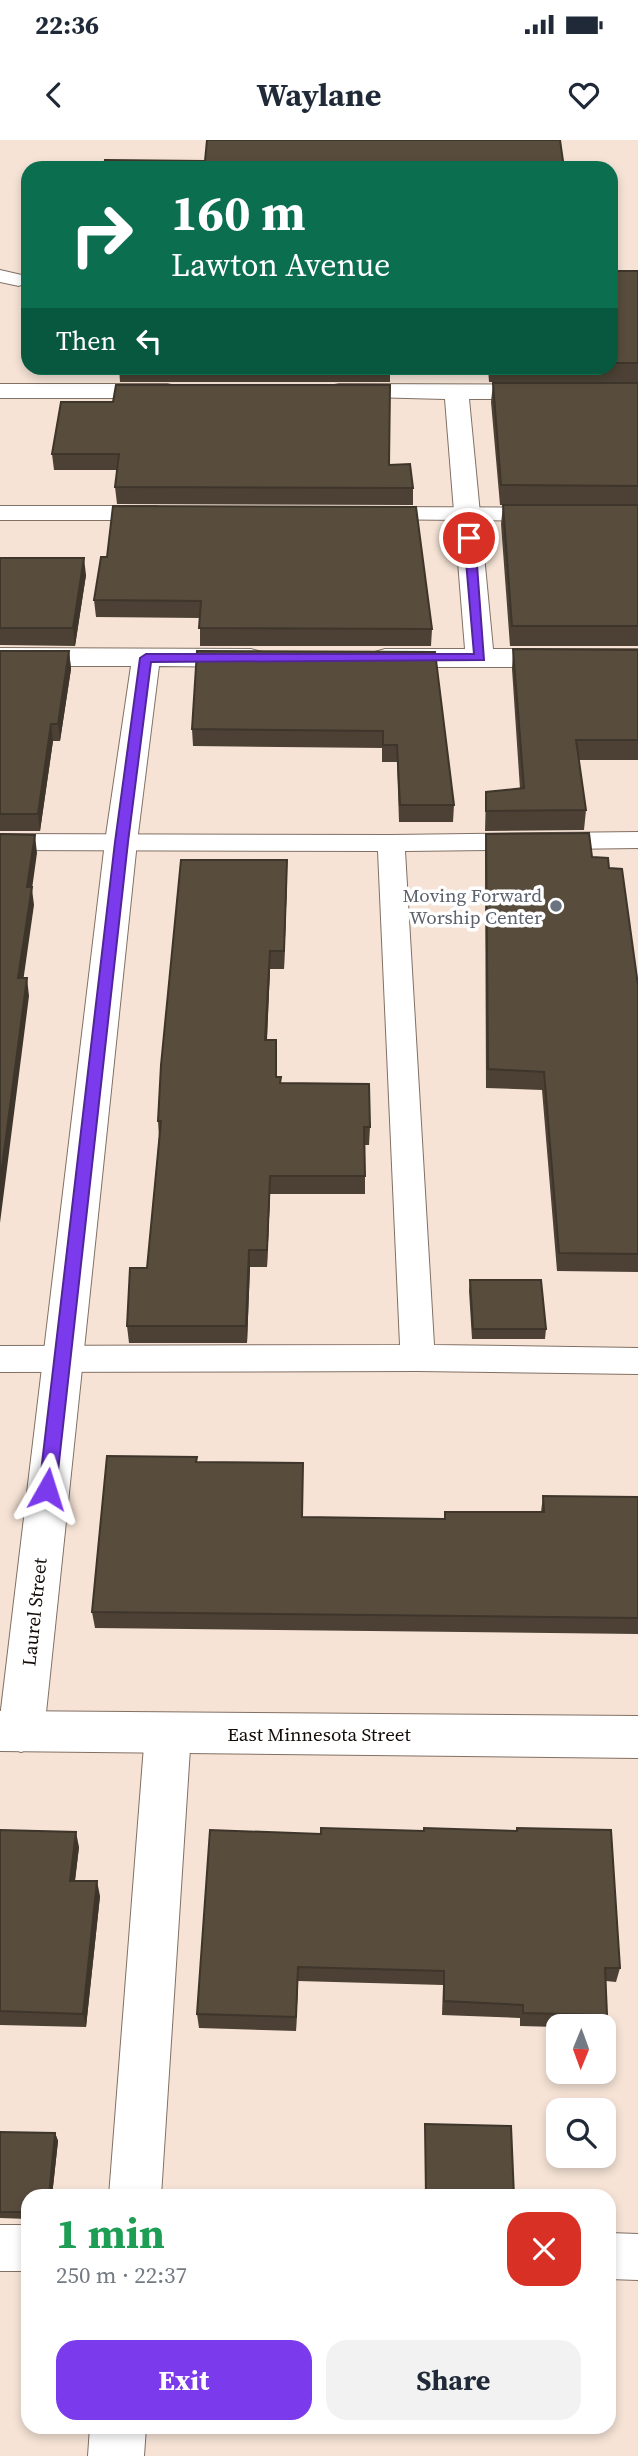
<!DOCTYPE html>
<meta charset="utf-8">
<style>
:root{--surface:#fff;--page:#f2f2f3;--text:#1f2937;--muted:#747a83;--accent:#7c3aed}
body{margin:0;font-family:"Source Serif 4",serif;background:var(--page);color:var(--text);height:100vh;display:flex;flex-direction:column;font-size:26px;white-space:nowrap}
*{box-sizing:border-box;margin:0}
p{font-size:23px;color:var(--muted)}
.icon{flex:none;width:38px;height:38px;fill:none;stroke:currentColor;stroke-width:2;stroke-linecap:round;stroke-linejoin:round}
.map{position:relative;flex:1;overflow:hidden}
.side{position:absolute;left:21px;top:2049px;width:595px;height:245px;display:flex;flex-direction:column;background:var(--surface);border-radius:21px;box-shadow:0 4px 10px #0003}
.side>*{flex:none}
.guide{position:absolute;left:21px;top:21px;width:597px;height:214px;border-radius:21px;box-shadow:0 4px 10px #0003;background:#0b6e4f;color:#fff;overflow:hidden}
.needle{width:46px;rotate:181deg}
.controls{position:absolute;left:546px;top:1874px;display:grid;gap:14px}
.controls a{display:grid;place-items:center;width:70px;height:70px;border-radius:14px;background:var(--surface);box-shadow:0 4px 10px #0003;font-size:35px}
.pin{position:absolute;display:grid;place-items:center;width:60px;height:60px;color:#fff;margin:-30px;border:4px solid #fff;border-radius:50%;box-shadow:0 2px 7px #0007}
.me{position:absolute;width:77px;margin:-38px;rotate:6deg;stroke-linejoin:round;filter:drop-shadow(0 0 5px #0008)}
.turn{display:flex;align-items:center;gap:24px;height:147px;padding:0 35px;font-size:32px}
.turn .icon{width:91px;height:91px;stroke-width:2.5}
.turn b{display:block;font-size:49px;line-height:60px}
.then{display:flex;align-items:center;height:66px;padding:0 35px;background:#0003;gap:14px;font-size:26px}
.round{display:grid;place-items:center;flex:none;width:74px;height:74px;border-radius:21px;background:var(--page)}
.overview{display:flex;align-items:center;justify-content:space-between;height:119px;padding:0 35px}
h1{font-size:42px;font-weight:700;line-height:52px;color:#1e9e55}
.cta{display:flex;gap:14px;margin-top:auto;padding:14px 35px}
.cta a{flex:1;height:80px;border-radius:21px;background:var(--accent);color:#fff;font-size:28px;font-weight:700;line-height:80px;text-align:center}
.cta a+a{background:var(--page);color:var(--text)}
.status{display:flex;justify-content:space-between;align-items:center;height:49px;padding:0 35px;background:var(--surface);direction:ltr}
.status svg{height:19px;fill:currentColor}
header{display:flex;justify-content:space-between;align-items:center;height:91px;padding:0 35px;background:var(--surface);font-size:32px;font-weight:700}
.map>svg:first-child{display:block}
.lines{fill:none;stroke-linecap:round;stroke-linejoin:round}
.lane-casing{stroke:#817064;stroke-width:2}
.street-casing{stroke:#817064;stroke-width:2}
.secondary-casing{stroke:#817064;stroke-width:2}
.lane{fill:#fff;fill-rule:evenodd}
.street{fill:#fff;fill-rule:evenodd}
.secondary{fill:#fff;fill-rule:evenodd}
.wall{fill:#4c4134}
.shaded-wall{fill:#3e352b}
.building{fill:#584c3d;stroke:#3e352b;stroke-width:2}
.route{fill:#7c3aed;stroke:#51269a;stroke-width:2}
.worship-dot{fill:#6b7280;stroke:#fff;stroke-width:2.5}
.labels{text-anchor:middle;dominant-baseline:central;stroke-width:7;stroke-linejoin:round;paint-order:stroke}
.worship-label{font-size:19px;fill:#5b616d;stroke:#fff;text-anchor:end}
.street-label{font-size:19px;fill:#120b07;stroke:#fff}
</style>
<div class="status"><b>22:36</b><svg viewBox="0 0 49 12"><path d="M0 12V9h3v3zM5 12V6h3v6zM10 12V3h3v9zM15 12V0h3v12zM26 1h20v11H26zM47 4h2v5h-2z"/></svg></div>
<header><svg class="icon" aria-label="back" viewBox="0 0 24 24"><path d="M15 5l-7 7 7 7"/></svg>Waylane<svg class="icon" aria-label="heart" viewBox="0 0 24 24"><path d="M12 20l-8-8c-3-5 5-10 8-4 3-6 11-1 8 4z"/></svg></header>
<div class="map">
<svg width="638" height="2316" viewBox="0 0 638 2316">
<rect width="100%" height="100%" fill="#f6e3d6"/>
<g class="lines">
<g class="lane-casing">
<path id="lane" d="M 0,130 L 26,136 L 28,141 L 19,146 L 0,142 Z
M 0,366 L 156,366 L 164,368 L 167,373 L 164,378 L 156,380 L 0,380 Z
M 371,367 L 638,368 L 638,382 L 363,379 L 360,374 L 363,369 Z
M 638,692 L 638,708 L 405,711 L 434,1205 L 638,1208 L 638,1234 L 418,1231 L 0,1232 L 0,1206 L 400,1205 L 378,711 L 0,710 L 0,694 L 391,695 Z
M 0,2085 L 28,2085 L 28,2131 L 0,2131 Z
M 609,2093 L 638,2094 L 638,2140 L 609,2139 Z"/>
</g>
<g class="street-casing">
<path id="street" d="M 0,244 L 167,244 L 176,246 L 179,251 L 176,256 L 167,258 L 0,258 Z
M 339,244 L 638,245 L 638,259 L 469,259 L 493,509 L 638,509 L 638,527 L 385,527 L 375,524 L 371,518 L 375,512 L 385,509 L 465,509 L 445,259 L 330,256 L 327,251 L 330,246 Z
M 0,508 L 251,509 L 261,512 L 265,518 L 261,524 L 251,527 L 159,526 L 137,702 L 44,1592 L 37,1606 L 21,1612 L 5,1606 L 0,1596 L 0,1578 L 105,702 L 131,526 L 0,526 Z
M 168,1573 L 184,1579 L 191,1593 L 161,2056 L 109,2056 L 145,1593 L 152,1579 Z
M 90,2287 L 146,2287 L 144,2316 L 88,2316 Z"/>
</g>
<g class="secondary-casing">
<path id="secondary" d="M 0,1571 L 638,1576 L 638,1618 L 0,1611 Z"/>
</g>
<use href="#lane" class="lane"/>
<use href="#street" class="street"/>
<use href="#secondary" class="secondary"/>
</g>
<path class="wall" d="M 611,131 L 638,131 L 638,242 L 489,242 L 488,228 L 611,228 Z
M 119,228 L 390,228 L 390,242 L 120,242 Z
M 493,243 L 638,243 L 638,506 L 510,506 L 501,384 L 503,365 L 500,365 L 491,262 Z
M 61,262 L 389,325 L 413,348 L 413,365 L 117,364 L 115,347 L 117,330 L 54,330 L 52,314 Z
M 101,417 L 432,489 L 431,506 L 200,506 L 200,478 L 96,477 L 94,460 Z
M 0,418 L 86,435 L 75,506 L 0,505 Z
M 513,509 L 638,510 L 638,620 L 579,620 L 586,670 L 584,690 L 485,691 L 486,652 L 520,649 L 512,529 Z
M 0,511 L 69,511 L 71,529 L 60,601 L 53,601 L 40,691 L 0,691 Z
M 435,512 L 454,665 L 453,682 L 399,682 L 397,622 L 382,622 L 382,608 L 193,606 L 192,589 Z
M 486,694 L 592,717 L 609,728 L 638,845 L 638,1132 L 557,1131 L 542,950 L 486,948 L 485,713 Z
M 287,738 L 284,829 L 270,829 L 267,900 L 276,937 L 281,943 L 370,987 L 369,1005 L 365,1005 L 365,1054 L 270,1054 L 267,1127 L 250,1127 L 247,1203 L 129,1203 L 127,1186 L 147,1128 L 159,997 L 158,981 Z
M 470,1140 L 546,1189 L 545,1199 L 472,1199 L 469,1151 Z
M 197,1317 L 197,1322 L 303,1377 L 444,1379 L 445,1372 L 541,1372 L 543,1356 L 638,1357 L 638,1494 L 95,1488 L 92,1472 Z
M 517,1688 L 620,1828 L 616,1842 L 606,1841 L 607,1875 L 604,1888 L 604,1886 L 558,1887 L 520,1886 L 520,1878 L 442,1875 L 443,1845 L 298,1841 L 296,1891 L 199,1888 L 197,1874 L 321,1694 L 424,1691 L 516,1691 Z
M 0,1690 L 79,1707 L 75,1741 L 100,1756 L 86,1887 L 0,1885 Z
M 425,1984 L 514,2056 L 425,2056 Z
M 0,1992 L 55,1993 L 58,2001 L 52,2056 L 28,2056 L 28,2079 L 0,2078 Z"/>
<path class="shaded-wall" d="M 84,418 L 86,435 L 75,506 L 73,488 Z
M 69,511 L 71,529 L 60,601 L 58,584 Z
M 51,584 L 53,601 L 40,691 L 38,674 Z
M 35,695 L 37,713 L 32,749 L 34,765 L 21,856 L 18,838 L 27,747 Z
M 287,720 L 287,738 L 284,829 L 284,811 Z
M 270,811 L 270,829 L 266,918 L 265,900 Z
M 27,838 L 29,856 L 0,1083 L 0,1042 Z
M 270,1036 L 270,1054 L 267,1127 L 267,1110 Z
M 249,1110 L 250,1127 L 247,1203 L 246,1186 Z
M 76,1692 L 79,1707 L 73,1756 L 70,1741 Z
M 97,1741 L 100,1756 L 86,1887 L 83,1874 Z
M 298,1827 L 298,1841 L 296,1891 L 296,1877 Z
M 55,1993 L 58,2001 L 52,2056 L 49,2056 Z"/>
<path class="building" d="M 207,0 L 560,0 L 564,28 L 104,28 L 105,20 L 205,21 Z
M 611,131 L 638,131 L 638,223 L 611,223 Z
M 493,243 L 638,243 L 638,346 L 501,345 Z
M 116,245 L 390,245 L 389,325 L 410,324 L 413,348 L 115,347 L 119,314 L 52,314 L 61,262 L 113,262 Z
M 503,365 L 638,365 L 638,486 L 512,486 Z
M 113,366 L 416,367 L 432,489 L 199,488 L 201,461 L 94,460 L 101,417 L 107,417 Z
M 0,418 L 84,418 L 73,488 L 0,488 Z
M 513,509 L 638,510 L 638,600 L 576,600 L 586,670 L 486,671 L 486,652 L 524,648 Z
M 0,511 L 69,511 L 58,584 L 51,584 L 38,674 L 0,674 Z
M 197,511 L 435,512 L 454,665 L 400,665 L 397,605 L 383,605 L 383,591 L 192,589 Z
M 589,693 L 592,717 L 608,718 L 609,728 L 622,729 L 638,845 L 638,1114 L 559,1113 L 544,932 L 488,929 L 486,694 Z
M 0,694 L 35,695 L 27,747 L 32,747 L 18,838 L 27,838 L 0,1042 Z
M 181,720 L 287,720 L 284,811 L 270,811 L 265,900 L 276,900 L 276,937 L 281,937 L 280,943 L 369,944 L 370,987 L 364,987 L 365,1036 L 270,1036 L 267,1110 L 249,1110 L 246,1186 L 127,1186 L 130,1128 L 147,1128 L 161,981 L 158,981 L 161,925 Z
M 470,1140 L 541,1140 L 546,1189 L 473,1189 Z
M 107,1316 L 197,1317 L 196,1322 L 303,1323 L 302,1377 L 445,1379 L 445,1372 L 544,1372 L 543,1356 L 638,1357 L 638,1478 L 92,1472 Z
M 321,1688 L 424,1691 L 424,1688 L 517,1691 L 517,1688 L 611,1690 L 620,1828 L 605,1828 L 607,1875 L 523,1873 L 523,1865 L 444,1861 L 444,1831 L 298,1827 L 296,1877 L 197,1874 L 210,1690 L 321,1694 Z
M 0,1690 L 76,1692 L 70,1741 L 97,1741 L 83,1874 L 0,1871 Z
M 425,1984 L 511,1986 L 514,2056 L 426,2056 Z
M 0,1992 L 55,1993 L 49,2056 L 28,2056 L 28,2072 L 0,2072 Z"/>
<path class="route" d="M 469,395 L 475,398 L 484,520 L 151,522 L 128,702 L 56,1349 L 53,1354 L 41,1354 L 39,1349 L 115,702 L 140,518 L 146,514 L 474,514 L 464,398 Z"/>
<circle class="worship-dot" cx="556" cy="766" r="7"/>
<g class="labels">
<g class="worship-label">
<text x="542" y="755">Moving Forward<tspan x="542" dy="22">Worship Center</tspan></text>
</g>
<g class="street-label">
<text transform="translate(34 1472) rotate(-84)">Laurel Street</text>
<text x="319" y="1594">East Minnesota Street</text>
</g>
</g>
</svg>
<div class="controls">
<a><svg class="needle" viewBox="-14 -14 28 28"><path d="M0-13l5 13h-10z" fill="#e53935"/><path d="M0 13l5-13h-10z" fill="#747a83"/></svg></a>
<a><svg class="icon" aria-label="search" viewBox="0 0 24 24"><circle cx="10" cy="10" r="6"/><path d="M15 15l6 6"/></svg></a>
</div>
<div class="pin" style="left:469px;top:398px;background:#d93025"><svg class="icon" aria-label="arrive" viewBox="0 0 24 24"><path d="M6 21V4h12l-3 4 3 4H6"/></svg></div>
<svg class="me" style="left:47px;top:1349px" viewBox="-20 -20 40 40"><path d="M0-17L14 15 0 8-14 15z" fill="#7c3aed" stroke="#fff" stroke-width="4"/></svg>
<div class="guide">
<div class="turn"><svg class="icon" aria-label="right" viewBox="0 0 24 24"><path d="M7 20v-9h11M14 6l5 5-5 5"/></svg><div><b>160 m</b>Lawton Avenue</div></div>
<div class="then">Then<svg class="icon" aria-label="left" viewBox="0 0 24 24"><path d="M17 20v-9H6M10 6l-5 5 5 5"/></svg></div>
</div>
<section class="side">
<div class="overview"><div><h1>1 min</h1><p>250 m · 22:37</p></div><a class="round" style="background:#d93025;color:#fff"><svg class="icon" aria-label="close" viewBox="0 0 24 24"><path d="M6 6l12 12M18 6L6 18"/></svg></a></div>
<div class="cta"><a>Exit</a><a>Share</a></div>
</section>
</div>
